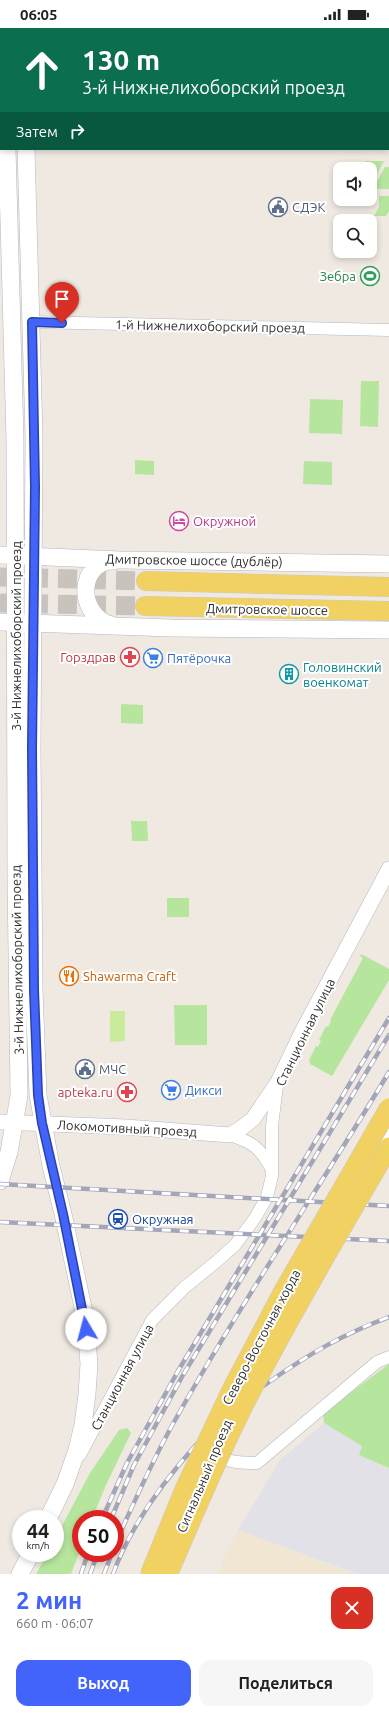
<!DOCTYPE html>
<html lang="ru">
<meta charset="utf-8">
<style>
:root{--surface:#fff;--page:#f6f6f6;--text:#222;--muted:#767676;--accent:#4264fb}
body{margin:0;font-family:Ubuntu,sans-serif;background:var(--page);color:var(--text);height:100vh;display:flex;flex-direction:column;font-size:15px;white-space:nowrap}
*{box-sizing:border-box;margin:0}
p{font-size:13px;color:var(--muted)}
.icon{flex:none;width:22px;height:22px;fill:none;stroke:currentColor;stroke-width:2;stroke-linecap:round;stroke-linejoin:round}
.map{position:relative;height:1546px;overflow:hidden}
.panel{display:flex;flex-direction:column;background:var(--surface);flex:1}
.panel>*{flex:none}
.guide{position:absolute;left:0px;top:0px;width:389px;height:122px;box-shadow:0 2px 6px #0003;background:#0b6e4f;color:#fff;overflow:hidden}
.buttons{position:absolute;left:333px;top:134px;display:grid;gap:8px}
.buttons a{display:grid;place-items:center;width:44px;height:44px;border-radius:8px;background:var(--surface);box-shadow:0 2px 6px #0003;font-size:20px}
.speed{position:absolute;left:12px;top:1482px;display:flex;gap:8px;font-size:20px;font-weight:700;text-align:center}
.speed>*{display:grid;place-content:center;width:52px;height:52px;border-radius:50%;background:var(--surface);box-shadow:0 2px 6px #0003;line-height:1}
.speed small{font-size:10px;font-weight:400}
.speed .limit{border:6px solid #d22;background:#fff;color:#111}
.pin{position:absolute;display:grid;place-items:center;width:34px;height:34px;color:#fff;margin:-41px -17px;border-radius:50% 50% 50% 0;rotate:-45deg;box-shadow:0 0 4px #0007}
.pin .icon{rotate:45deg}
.me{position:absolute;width:44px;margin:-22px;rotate:352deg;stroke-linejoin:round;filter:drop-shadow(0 0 3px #0008)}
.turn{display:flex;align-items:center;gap:14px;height:84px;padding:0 16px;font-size:18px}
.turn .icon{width:52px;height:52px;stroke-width:2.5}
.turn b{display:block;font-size:28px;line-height:34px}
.then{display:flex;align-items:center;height:38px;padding:0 16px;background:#0003;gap:8px;font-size:15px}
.round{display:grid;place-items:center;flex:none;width:42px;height:42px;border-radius:12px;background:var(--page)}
.headline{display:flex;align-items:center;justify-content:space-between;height:68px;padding:0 16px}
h1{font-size:24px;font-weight:600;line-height:30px;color:var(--accent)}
.cta{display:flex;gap:8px;margin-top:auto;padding:8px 16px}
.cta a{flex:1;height:46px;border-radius:12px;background:var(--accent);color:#fff;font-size:16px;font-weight:600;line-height:46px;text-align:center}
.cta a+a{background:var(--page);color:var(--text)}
.status{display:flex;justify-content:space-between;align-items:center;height:28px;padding:0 20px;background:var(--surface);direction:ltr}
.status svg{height:11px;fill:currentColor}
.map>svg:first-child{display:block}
.industrial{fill:#e3e1e8}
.education{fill:#f0e6d1}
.green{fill:#b6e59e}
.pitch{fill:#c9ec9a}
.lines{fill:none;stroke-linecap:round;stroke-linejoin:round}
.primary-tunnel{stroke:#c8c4bd;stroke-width:19;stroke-dasharray:19 10;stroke-linecap:butt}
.minor-casing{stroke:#b4b7c1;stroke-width:13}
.tertiary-casing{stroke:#b4b7c1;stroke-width:16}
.secondary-casing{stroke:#b4b7c1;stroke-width:18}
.primary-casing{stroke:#c9c9c9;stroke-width:20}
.minor{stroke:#fff;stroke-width:12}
.tertiary{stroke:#fff;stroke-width:15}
.secondary{stroke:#fff;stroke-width:17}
.primary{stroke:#f2d163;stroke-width:19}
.rail-casing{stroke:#a3a6b8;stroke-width:4.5}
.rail{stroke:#fff;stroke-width:3;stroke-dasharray:9;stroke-linecap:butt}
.primary-bridge-casing{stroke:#c9c9c9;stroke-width:20;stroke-linecap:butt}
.primary-bridge{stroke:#f2d163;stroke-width:19}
.route-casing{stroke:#2b41a3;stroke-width:10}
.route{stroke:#4264fb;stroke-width:7}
.labels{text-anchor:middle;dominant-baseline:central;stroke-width:4;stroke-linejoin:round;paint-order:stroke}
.service-label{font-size:13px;fill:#4e5e75;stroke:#fff;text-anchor:start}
.leisure-label{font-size:13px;fill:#27864d;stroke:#fff;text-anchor:end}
.street-label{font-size:13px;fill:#2e2e2e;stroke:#fff}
.hotel-label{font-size:13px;fill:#b23c85;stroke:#fff;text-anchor:start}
.health-label{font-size:13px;fill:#be3a42;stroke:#fff;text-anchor:end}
.shop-label{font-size:13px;fill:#366cbe;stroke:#fff;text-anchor:start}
.culture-label{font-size:13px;fill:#0d838f;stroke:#fff;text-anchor:start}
.food-label{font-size:13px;fill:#c56008;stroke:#fff;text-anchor:start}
.transit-label{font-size:13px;fill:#164399;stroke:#fff;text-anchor:start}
</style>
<div class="status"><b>06:05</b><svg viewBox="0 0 49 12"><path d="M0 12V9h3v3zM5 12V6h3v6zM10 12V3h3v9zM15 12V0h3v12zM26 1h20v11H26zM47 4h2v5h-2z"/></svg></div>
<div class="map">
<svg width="389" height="1546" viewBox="0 0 389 1546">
<rect width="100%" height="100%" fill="#efe9e1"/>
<path class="industrial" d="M 324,1395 L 362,1418 L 359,1427 L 389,1440 L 389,1546 L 357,1546 L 238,1502 L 280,1432 Z"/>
<path class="education" d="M 238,1502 L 327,1536 L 357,1546 L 217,1546 Z"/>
<path class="green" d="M 365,133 L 384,133 L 371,156 L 370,141 L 365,141 Z
M 385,139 L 389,139 L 389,161 L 373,161 Z
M 379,168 L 389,168 L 389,183 L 386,188 L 374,188 L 379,179 Z
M 361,353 L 379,353 L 378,399 L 360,398 Z
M 310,371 L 343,372 L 342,406 L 309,405 Z
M 135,432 L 154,433 L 154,447 L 135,446 Z
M 304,433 L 332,434 L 332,457 L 303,456 Z
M 121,676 L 143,677 L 143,696 L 121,695 Z
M 131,793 L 147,793 L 148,813 L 132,813 Z
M 167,870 L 189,870 L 189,889 L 167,889 Z
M 361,926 L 389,941 L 389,952 L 332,1048 L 310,1036 L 309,1032 L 316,1018 L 318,1019 L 321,1013 L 319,1012 L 326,998 L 328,999 L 331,993 L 330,992 L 363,930 L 360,928 Z
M 174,977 L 207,977 L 207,1017 L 175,1017 Z
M 389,1336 L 389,1440 L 359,1427 L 362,1418 L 324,1395 L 323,1385 Z
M 127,1400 L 131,1405 L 106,1457 L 92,1491 L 81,1491 L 81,1520 L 71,1546 L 36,1546 L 48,1525 L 55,1525 L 55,1511 L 90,1445 L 119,1402 Z"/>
<path class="pitch" d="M 110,983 L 125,983 L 125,1013 L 110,1014 Z"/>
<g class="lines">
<path class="primary-tunnel" d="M 0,549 L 146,553
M 0,575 L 145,578"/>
<g class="minor-casing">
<path id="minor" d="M 32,294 L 389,302
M 230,1107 C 252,1114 261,1120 272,1142
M 80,1427 L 152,1292 L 185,1259 L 216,1234 L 235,1217 L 255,1190 L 267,1169 L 272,1148 L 272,1098 L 277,1057
M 213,1428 C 229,1434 241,1435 257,1435 L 377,1334 L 389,1329"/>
</g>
<g class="tertiary-casing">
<path id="tertiary" d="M 0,1094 L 126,1099 L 230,1107 L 240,1101 L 253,1091 L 278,1054 L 302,1004 L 389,841
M 370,1127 L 389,1100"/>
</g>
<g class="secondary-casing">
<path id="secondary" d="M 2,0 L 3,1
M 23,0 L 23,1
M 26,121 L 34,407 L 32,721 L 34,961 L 38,1067 L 51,1138 L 63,1186 L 85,1289 L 89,1336 L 87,1366 L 83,1397 L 77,1422 L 65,1456 L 48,1491
M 0,527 L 120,532 L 389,536
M 0,594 L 171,600 L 389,602
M 112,597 C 84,591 75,549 102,535 C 106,533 110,533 114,533
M 0,1153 L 9,1124 L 19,1068 L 16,851 L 15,412 L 7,121
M 20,1546 L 31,1525"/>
</g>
<g class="primary-casing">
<path id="primary" d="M 146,553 L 389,559
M 145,578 L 389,583"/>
</g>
<use href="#minor" class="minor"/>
<use href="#tertiary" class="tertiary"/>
<use href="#secondary" class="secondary"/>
<use href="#primary" class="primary"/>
<g class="rail-casing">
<path id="rail" d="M 0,1156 L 389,1178
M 0,1194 L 389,1213
M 102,1491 L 127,1435 L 178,1343 L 389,990
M 111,1491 L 134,1437 L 183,1347 L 389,1007
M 115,1516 C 134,1475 152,1433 174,1394 C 241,1274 319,1161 389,1044
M 81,1546 L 88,1525
M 90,1546 L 98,1525
M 104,1546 L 112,1525
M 113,1546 C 131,1497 162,1455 196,1417 C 208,1404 221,1389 235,1378 C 245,1369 258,1362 269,1354 C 309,1326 343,1306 389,1289"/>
</g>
<use href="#rail" class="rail"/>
<g class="primary-bridge-casing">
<path id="primary-bridge" d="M 150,1546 L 185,1460 L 232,1361 L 284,1262 L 389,1080
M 168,1546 C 194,1486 219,1425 249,1367 C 293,1283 341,1201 389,1119"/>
</g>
<use href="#primary-bridge" class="primary-bridge"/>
</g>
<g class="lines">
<g class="route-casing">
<path id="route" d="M 62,295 L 32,294 L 35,459 L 32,721 L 34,962 L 38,1067 L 42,1095 L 63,1186 L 86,1301"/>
</g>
<use href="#route" class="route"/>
</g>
<defs>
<g id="civic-ring" transform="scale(1)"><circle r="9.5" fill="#fff" stroke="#5c6f8a" stroke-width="1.5"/><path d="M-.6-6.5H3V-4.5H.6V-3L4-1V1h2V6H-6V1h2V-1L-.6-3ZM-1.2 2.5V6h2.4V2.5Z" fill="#5c6f8a"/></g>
<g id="stadium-ring" transform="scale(1)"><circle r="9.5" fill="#fff" stroke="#2e9e5b" stroke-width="1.5"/><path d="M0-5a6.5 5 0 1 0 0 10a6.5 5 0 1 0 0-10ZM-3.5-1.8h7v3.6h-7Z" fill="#2e9e5b"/></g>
<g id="hotel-ring" transform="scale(1)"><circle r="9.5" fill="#fff" stroke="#d1479c" stroke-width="1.5"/><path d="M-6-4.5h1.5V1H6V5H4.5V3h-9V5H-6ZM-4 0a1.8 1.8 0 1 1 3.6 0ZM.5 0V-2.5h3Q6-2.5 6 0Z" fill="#d1479c"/></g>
<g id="pharmacy-ring" transform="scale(1)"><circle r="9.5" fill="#fff" stroke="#e0444e" stroke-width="1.5"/><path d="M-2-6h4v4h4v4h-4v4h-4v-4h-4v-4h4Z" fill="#e0444e"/></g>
<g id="supermarket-ring" transform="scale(1)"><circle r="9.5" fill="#fff" stroke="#3f7fe0" stroke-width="1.5"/><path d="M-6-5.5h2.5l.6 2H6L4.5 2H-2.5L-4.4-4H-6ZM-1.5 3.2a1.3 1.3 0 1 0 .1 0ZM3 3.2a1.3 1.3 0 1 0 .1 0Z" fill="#3f7fe0"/></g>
<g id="building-ring" transform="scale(1)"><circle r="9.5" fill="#fff" stroke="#0f9aa8" stroke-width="1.5"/><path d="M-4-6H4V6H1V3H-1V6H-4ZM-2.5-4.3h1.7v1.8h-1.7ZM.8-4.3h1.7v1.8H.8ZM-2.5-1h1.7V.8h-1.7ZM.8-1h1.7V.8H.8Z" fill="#0f9aa8"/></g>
<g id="restaurant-ring" transform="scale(1)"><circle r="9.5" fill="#fff" stroke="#e8710a" stroke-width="1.5"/><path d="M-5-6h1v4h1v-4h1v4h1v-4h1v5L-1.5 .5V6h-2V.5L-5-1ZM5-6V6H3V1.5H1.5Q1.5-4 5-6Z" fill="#e8710a"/></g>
<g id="station-ring" transform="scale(1)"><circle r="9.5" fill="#fff" stroke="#1a4fb4" stroke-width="1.5"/><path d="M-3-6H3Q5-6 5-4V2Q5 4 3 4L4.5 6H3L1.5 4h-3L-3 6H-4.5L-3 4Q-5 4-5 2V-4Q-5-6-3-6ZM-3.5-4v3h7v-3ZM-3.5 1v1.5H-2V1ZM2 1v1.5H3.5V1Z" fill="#1a4fb4"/></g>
</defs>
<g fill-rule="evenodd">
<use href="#civic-ring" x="278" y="179"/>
<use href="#stadium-ring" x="370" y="248"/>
<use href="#hotel-ring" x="179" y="493"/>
<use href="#pharmacy-ring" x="130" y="629"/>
<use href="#supermarket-ring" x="153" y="630"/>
<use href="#building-ring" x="289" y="646"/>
<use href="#restaurant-ring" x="69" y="948"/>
<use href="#civic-ring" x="85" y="1041"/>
<use href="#supermarket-ring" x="171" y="1062"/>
<use href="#pharmacy-ring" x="127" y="1064"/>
<use href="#station-ring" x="118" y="1191"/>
</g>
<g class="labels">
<g class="service-label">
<text x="292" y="179">СДЭК</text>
<text x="99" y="1041">МЧС</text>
</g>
<g class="leisure-label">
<text x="356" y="248">Зебра</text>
</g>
<g class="street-label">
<text transform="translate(210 298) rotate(1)">1-й Нижнелихоборский проезд</text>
<text transform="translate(194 532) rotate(1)">Дмитровское шоссе (дублёр)</text>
<text transform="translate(267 581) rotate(1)">Дмитровское шоссе</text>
<text transform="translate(16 608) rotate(-90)">3-й Нижнелихоборский проезд</text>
<text transform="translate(17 932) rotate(-91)">3-й Нижнелихоборский проезд</text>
<text transform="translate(305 1004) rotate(-64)">Станционная улица</text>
<text transform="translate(127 1100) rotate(3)">Локомотивный проезд</text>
<text transform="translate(261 1309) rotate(-62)">Северо-Восточная хорда</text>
<text transform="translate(122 1349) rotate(-62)">Станционная улица</text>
<text transform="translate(204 1448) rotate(-67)">Сигнальный проезд</text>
</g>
<g class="hotel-label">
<text x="193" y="493">Окружной</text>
</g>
<g class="health-label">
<text x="116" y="629">Горздрав</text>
<text x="113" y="1064">apteka.ru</text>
</g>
<g class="shop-label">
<text x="167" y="630">Пятёрочка</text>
<text x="185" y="1062">Дикси</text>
</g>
<g class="culture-label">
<text x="303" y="639">Головинский<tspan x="303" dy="15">военкомат</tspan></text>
</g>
<g class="food-label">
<text x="83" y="948">Shawarma Craft</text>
</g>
<g class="transit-label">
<text x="132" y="1191">Окружная</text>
</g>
</g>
</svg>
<div class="buttons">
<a><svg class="icon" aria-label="sound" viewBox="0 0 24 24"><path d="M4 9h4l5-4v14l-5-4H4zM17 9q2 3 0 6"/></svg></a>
<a><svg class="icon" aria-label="search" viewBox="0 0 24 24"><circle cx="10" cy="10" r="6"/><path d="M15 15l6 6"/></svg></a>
</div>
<div class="speed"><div>44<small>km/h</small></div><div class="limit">50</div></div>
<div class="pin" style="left:62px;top:295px;background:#d93025"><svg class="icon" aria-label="arrive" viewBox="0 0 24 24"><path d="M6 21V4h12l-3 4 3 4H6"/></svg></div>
<svg class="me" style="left:86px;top:1301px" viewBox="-20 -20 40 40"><circle r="19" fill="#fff"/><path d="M0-13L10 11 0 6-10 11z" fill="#4264fb"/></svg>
<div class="guide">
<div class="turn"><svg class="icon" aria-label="ahead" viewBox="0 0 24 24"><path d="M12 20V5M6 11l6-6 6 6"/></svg><div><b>130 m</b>3-й Нижнелихоборский проезд</div></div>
<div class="then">Затем<svg class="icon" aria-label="right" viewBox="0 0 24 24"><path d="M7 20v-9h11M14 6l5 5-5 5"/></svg></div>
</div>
</div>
<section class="panel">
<div class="headline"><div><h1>2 мин</h1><p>660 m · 06:07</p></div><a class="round" style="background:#d93025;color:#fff"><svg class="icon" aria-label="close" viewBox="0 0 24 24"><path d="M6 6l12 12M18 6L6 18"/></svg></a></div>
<div class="cta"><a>Выход</a><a>Поделиться</a></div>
</section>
